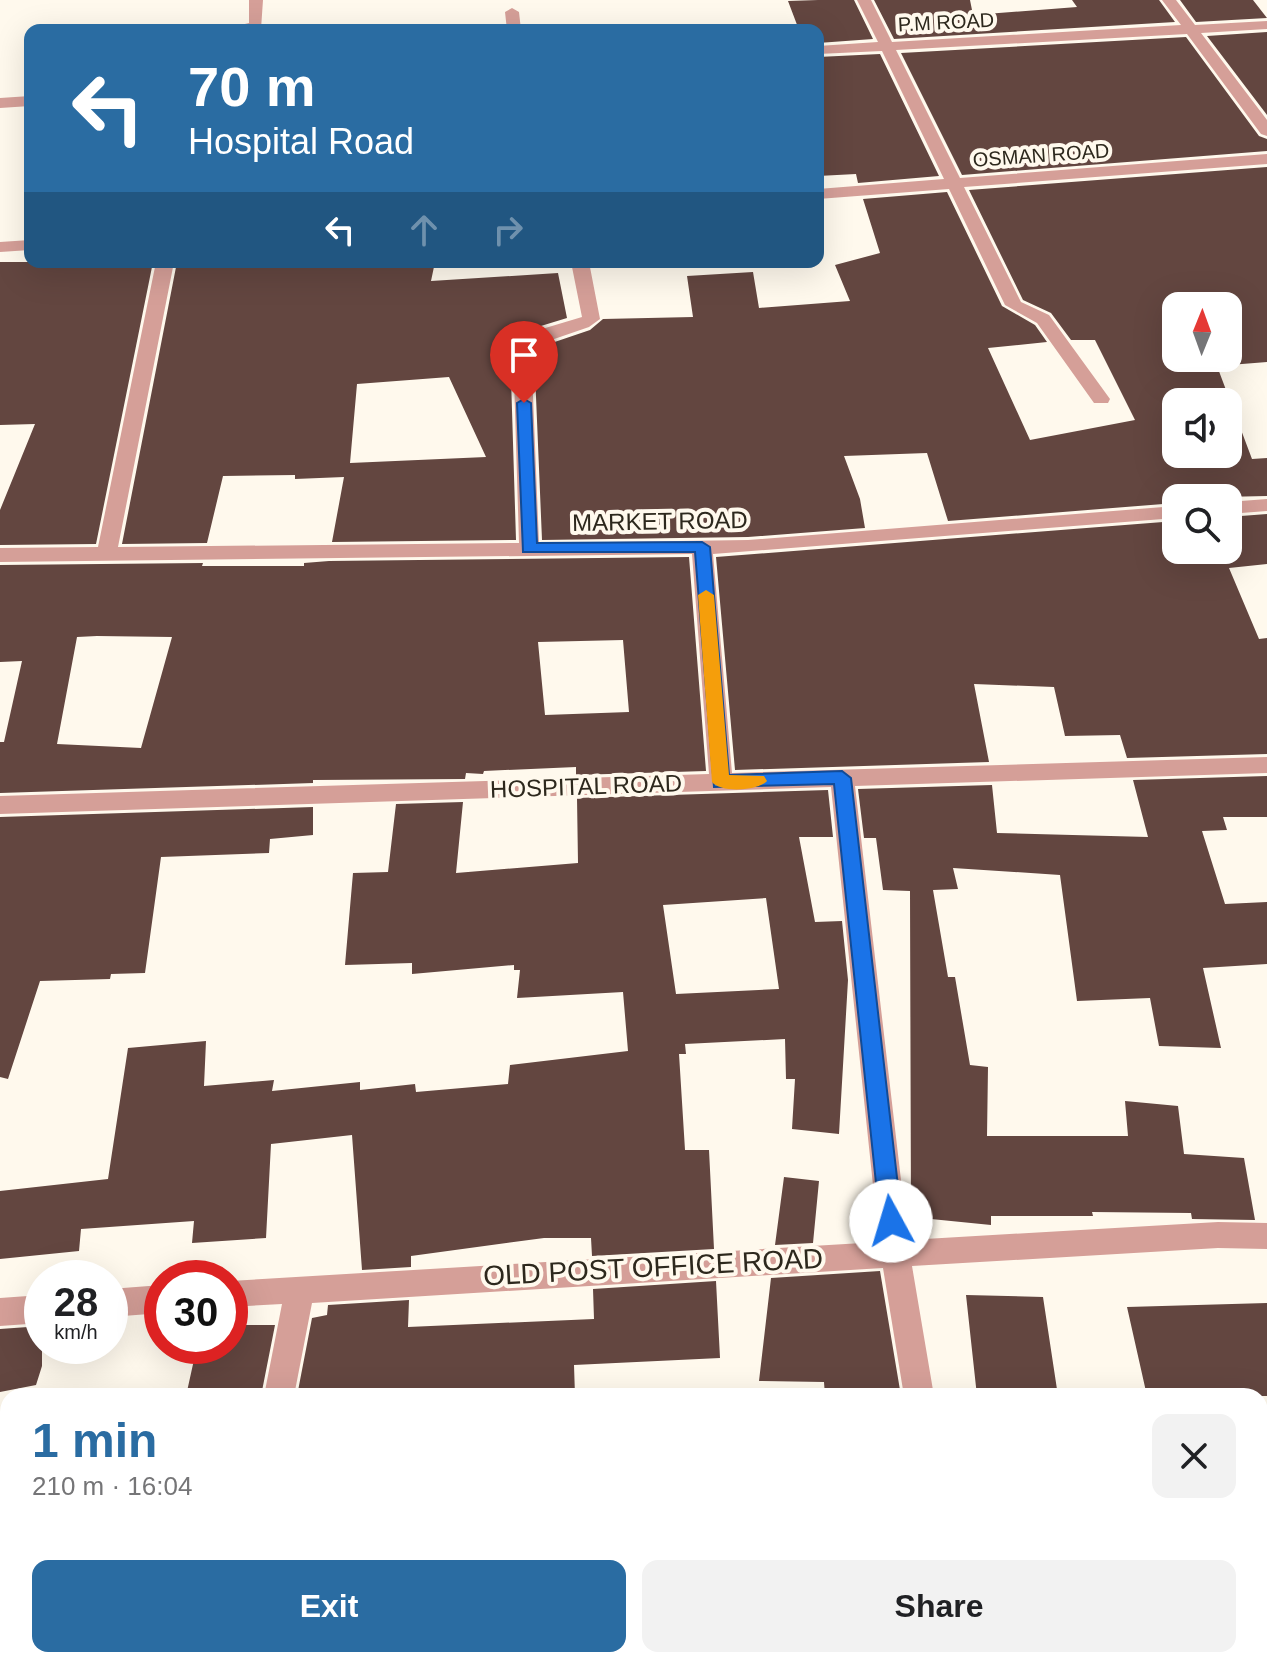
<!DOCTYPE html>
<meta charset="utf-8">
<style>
:root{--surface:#fff;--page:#f2f2f2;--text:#202124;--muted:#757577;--accent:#2a6ca2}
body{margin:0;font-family:Arial,sans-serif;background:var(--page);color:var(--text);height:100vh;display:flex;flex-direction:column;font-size:30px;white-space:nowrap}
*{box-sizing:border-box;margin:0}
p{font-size:26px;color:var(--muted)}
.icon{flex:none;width:44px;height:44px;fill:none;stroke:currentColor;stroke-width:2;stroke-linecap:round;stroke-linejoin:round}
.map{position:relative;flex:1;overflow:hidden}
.side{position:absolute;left:0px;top:1388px;width:1268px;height:280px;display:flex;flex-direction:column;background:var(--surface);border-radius:24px 24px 0 0;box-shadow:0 8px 32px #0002}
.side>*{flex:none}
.guide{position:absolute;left:24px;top:24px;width:800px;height:244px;border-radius:16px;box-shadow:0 8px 32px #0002;background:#2a6ca2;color:#fff;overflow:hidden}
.needle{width:52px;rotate:1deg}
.fabs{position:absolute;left:1162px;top:292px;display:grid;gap:16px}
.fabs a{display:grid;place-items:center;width:80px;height:80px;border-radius:16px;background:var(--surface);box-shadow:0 8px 32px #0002;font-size:40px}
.speed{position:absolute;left:24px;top:1260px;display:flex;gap:16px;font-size:40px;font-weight:700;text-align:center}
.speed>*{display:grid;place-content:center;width:104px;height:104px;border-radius:50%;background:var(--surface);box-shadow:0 8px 32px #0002;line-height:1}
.speed small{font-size:20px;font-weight:400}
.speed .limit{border:12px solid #d22;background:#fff;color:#111}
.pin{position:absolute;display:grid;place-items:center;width:68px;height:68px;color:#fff;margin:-82px -34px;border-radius:50% 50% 50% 0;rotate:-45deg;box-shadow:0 0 8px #0007}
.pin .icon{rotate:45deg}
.me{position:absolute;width:88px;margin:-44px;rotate:354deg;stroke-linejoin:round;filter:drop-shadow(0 0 6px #0008)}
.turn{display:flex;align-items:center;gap:28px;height:168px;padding:0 32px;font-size:36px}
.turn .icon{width:104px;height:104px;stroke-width:2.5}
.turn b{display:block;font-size:56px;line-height:68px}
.lanes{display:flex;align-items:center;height:76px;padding:0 32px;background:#0003;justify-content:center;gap:40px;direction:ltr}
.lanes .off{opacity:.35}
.round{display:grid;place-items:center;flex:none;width:84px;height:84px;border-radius:16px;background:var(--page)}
.headline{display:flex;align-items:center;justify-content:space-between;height:136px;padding:0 32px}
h1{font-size:48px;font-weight:600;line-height:60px;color:var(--accent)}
.action{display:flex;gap:16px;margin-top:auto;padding:16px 32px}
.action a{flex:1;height:92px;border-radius:16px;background:var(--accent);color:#fff;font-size:32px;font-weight:600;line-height:92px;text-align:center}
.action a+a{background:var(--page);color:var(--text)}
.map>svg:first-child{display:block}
.building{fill:#634640;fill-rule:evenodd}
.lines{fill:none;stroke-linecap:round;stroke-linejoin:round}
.minor{fill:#d59f98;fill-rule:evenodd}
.route{fill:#1a73e8;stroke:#114b97;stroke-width:2}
.slow{fill:#f59e0b}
.labels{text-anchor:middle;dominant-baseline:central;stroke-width:8;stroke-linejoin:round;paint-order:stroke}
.far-street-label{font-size:20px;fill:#2d281d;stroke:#fff9ed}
.street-label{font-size:24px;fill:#2d281d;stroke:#fff9ed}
.near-street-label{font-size:28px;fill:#2d281d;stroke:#fff9ed}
</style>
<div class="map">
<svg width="1267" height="1668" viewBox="0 0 1267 1668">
<rect width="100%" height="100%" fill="#fff9ed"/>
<path class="building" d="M 818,0 L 854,0 L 873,39 L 818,43 L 818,30 L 799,30 L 788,1 Z
M 874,0 L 970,0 L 973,15 L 1077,7 L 1072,0 L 1159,0 L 1175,22 L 894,39 Z
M 1180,0 L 1253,0 L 1267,18 L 1196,22 Z
M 1267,32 L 1267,115 L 1207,36 Z
M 1186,37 L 1259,136 L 1267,139 L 1267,151 L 962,175 L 901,53 Z
M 880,54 L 939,176 L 858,183 L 856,174 L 818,176 L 818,57 Z
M 1267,167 L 1267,362 L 1217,366 L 1252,459 L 1267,458 L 1267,496 L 1176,498 L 1176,503 L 948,521 L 927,453 L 844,456 L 860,499 L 865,528 L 748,537 L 542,540 L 534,349 L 590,330 L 603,319 L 693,317 L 687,276 L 753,272 L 759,308 L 850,301 L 835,265 L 880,253 L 863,199 L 947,192 L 1002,306 L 1035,325 L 1047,342 L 988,348 L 1030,440 L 1135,420 L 1095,340 L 1071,340 L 1051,313 L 1023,300 L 969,190 ZM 1176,306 L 1228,306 L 1228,358 L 1176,358 ZM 1176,402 L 1228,402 L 1228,454 L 1176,454 Z
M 0,262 L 153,262 L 96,544 L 0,545 L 0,510 L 35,424 L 0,425 Z
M 177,262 L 435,262 L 431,281 L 558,273 L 567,318 L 531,329 L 510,345 L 516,540 L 332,542 L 344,477 L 295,479 L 295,475 L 223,476 L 207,543 L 122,544 ZM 449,377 L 486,457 L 350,463 L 357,384 Z
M 1267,514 L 1267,564 L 1229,568 L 1259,639 L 1267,638 L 1267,754 L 1127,758 L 1120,735 L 1065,736 L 1054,687 L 974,684 L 989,762 L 735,770 L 716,557 L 1176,521 L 1176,550 L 1228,550 L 1228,517 Z
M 689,557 L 706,771 L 576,775 L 576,767 L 484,771 L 483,774 L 466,773 L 465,779 L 313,780 L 313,783 L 0,793 L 0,742 L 4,742 L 22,661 L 0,662 L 0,565 L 203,563 L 202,566 L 304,566 L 304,563 L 329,561 ZM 97,636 L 172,637 L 141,748 L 57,744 L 77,637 ZM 623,640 L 629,712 L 545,715 L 538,642 Z
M 1267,776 L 1267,817 L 1223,817 L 1227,830 L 1202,831 L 1225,904 L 1267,902 L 1267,964 L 1203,968 L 1221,1048 L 1159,1046 L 1150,998 L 1077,1001 L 1060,875 L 953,868 L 958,889 L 933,890 L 948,977 L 955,977 L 970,1065 L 988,1067 L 987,1136 L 1128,1136 L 1125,1101 L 1178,1106 L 1184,1154 L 1244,1158 L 1255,1220 L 1192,1219 L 1191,1213 L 1092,1212 L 1093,1216 L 991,1216 L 991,1225 L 911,1217 L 910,891 L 883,890 L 876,838 L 864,838 L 858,789 L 992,785 L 997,833 L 1148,837 L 1133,780 Z
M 828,790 L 833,837 L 799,837 L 815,922 L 842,921 L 848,980 L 839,1134 L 792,1129 L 795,1079 L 786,1079 L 785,1039 L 685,1044 L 686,1054 L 679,1054 L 685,1150 L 709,1150 L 714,1249 L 592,1256 L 591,1238 L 544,1238 L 411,1256 L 411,1267 L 362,1270 L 352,1135 L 271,1144 L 266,1238 L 192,1243 L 194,1221 L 81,1229 L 79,1251 L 0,1259 L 0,1191 L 108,1179 L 128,1048 L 206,1041 L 204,1086 L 274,1080 L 272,1091 L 360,1082 L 360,1090 L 415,1084 L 416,1092 L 508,1084 L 510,1065 L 628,1051 L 623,992 L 517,998 L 520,970 L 514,970 L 514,965 L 412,974 L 412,963 L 345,965 L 353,873 L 388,872 L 396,804 L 463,802 L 456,873 L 578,863 L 577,798 ZM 766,898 L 779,989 L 676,994 L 663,905 Z
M 313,807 L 313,835 L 270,839 L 269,853 L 161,857 L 145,973 L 111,974 L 110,979 L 40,981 L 8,1079 L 0,1077 L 0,817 Z
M 784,1177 L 819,1181 L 813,1243 L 775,1245 Z
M 880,1271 L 901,1396 L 825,1396 L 824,1382 L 759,1381 L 771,1278 Z
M 716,1281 L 720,1358 L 574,1365 L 575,1396 L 297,1396 L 312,1318 L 327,1315 L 328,1305 L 409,1300 L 408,1327 L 594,1319 L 593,1289 Z
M 966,1295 L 1043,1297 L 1058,1396 L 977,1396 Z
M 1267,1303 L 1267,1396 L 1147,1396 L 1127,1307 Z
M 230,1325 L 275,1325 L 261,1396 L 186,1396 L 197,1346 L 230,1346 Z
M 42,1326 L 42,1366 L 36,1385 L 0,1392 L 0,1329 Z"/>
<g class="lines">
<path class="minor" d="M 249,0 L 263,0 L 261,29 L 220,30 L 249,23 Z
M 857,0 L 871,0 L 892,42 L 1181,25 L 1162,0 L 1176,0 L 1195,25 L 1267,21 L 1267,29 L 1201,33 L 1267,120 L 1267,136 L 1261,134 L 1187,34 L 896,50 L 960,178 L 1267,154 L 1267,164 L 964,187 L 1021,302 L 1049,315 L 1110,399 L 1108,403 L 1094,403 L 1037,323 L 1005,305 L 949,189 L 818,199 L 818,189 L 944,179 L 882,51 L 818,54 L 818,46 L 878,42 Z
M 512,8 L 519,12 L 521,30 L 507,30 L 505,12 Z
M 30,96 L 30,106 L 0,108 L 0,98 Z
M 30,240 L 30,250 L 0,252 L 0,242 Z
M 156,262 L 174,262 L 118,547 L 519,543 L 513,345 L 532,332 L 582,317 L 571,262 L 589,262 L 600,319 L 589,327 L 531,347 L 539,543 L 748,540 L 1176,506 L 1176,518 L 713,554 L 732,773 L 1267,757 L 1267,773 L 855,786 L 908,1240 L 1218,1222 L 1267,1223 L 1267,1249 L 1218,1248 L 912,1266 L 934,1396 L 904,1396 L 883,1268 L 312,1303 L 294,1396 L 264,1396 L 282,1304 L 230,1307 L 230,1281 L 879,1242 L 831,787 L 0,814 L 0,796 L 709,774 L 692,554 L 0,562 L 0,548 L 98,547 Z
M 1267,499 L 1267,511 L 1228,514 L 1228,502 Z
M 162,1285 L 162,1313 L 110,1317 L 110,1289 Z
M 42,1295 L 42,1323 L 0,1326 L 0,1298 Z
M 211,1660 L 245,1660 L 243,1668 L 209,1668 Z
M 948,1660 L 982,1660 L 983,1668 L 949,1668 Z"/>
</g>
<path class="route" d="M 524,399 L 531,403 L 537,543 L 702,542 L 710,547 L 729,775 L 842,771 L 851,778 L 902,1221 L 899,1228 L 891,1231 L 884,1228 L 880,1221 L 834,784 L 714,787 L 695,552 L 523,552 L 517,403 Z"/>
<path class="slow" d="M 706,590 L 714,595 L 729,775 L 764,776 L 767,781 C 758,791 720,793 712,782 L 698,595 Z"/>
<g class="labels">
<g class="far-street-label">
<text transform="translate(946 22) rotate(-3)">P.M ROAD</text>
<text transform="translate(1041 155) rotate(-4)">OSMAN ROAD</text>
</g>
<g class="street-label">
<text transform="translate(660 521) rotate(-1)">MARKET ROAD</text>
<text transform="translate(586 786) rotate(-2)">HOSPITAL ROAD</text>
</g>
<g class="near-street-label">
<text transform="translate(653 1267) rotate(-3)">OLD POST OFFICE ROAD</text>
</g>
</g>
</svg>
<div class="fabs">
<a><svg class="needle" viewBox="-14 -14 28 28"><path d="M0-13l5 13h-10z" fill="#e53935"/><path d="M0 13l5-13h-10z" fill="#757577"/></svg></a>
<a><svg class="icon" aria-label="sound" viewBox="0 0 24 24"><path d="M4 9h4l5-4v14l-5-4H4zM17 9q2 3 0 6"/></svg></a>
<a><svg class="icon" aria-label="search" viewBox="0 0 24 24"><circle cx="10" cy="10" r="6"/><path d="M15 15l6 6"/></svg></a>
</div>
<div class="speed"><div>28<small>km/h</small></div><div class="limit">30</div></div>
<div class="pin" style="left:524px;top:403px;background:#d93025"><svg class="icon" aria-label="arrive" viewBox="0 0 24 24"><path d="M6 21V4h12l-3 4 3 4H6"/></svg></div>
<svg class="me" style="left:891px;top:1221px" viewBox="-20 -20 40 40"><circle r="19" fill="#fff"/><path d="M0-13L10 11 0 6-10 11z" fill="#1a73e8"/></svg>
<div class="guide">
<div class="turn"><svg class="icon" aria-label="left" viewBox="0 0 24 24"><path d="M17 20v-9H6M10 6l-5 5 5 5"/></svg><div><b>70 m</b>Hospital Road</div></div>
<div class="lanes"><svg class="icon" aria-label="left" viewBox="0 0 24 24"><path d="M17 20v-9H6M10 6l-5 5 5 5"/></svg><svg class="icon off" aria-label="ahead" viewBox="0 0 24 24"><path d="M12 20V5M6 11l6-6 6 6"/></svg><svg class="icon off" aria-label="right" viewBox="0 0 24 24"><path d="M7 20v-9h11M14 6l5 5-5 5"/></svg></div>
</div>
<section class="side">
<div class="headline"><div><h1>1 min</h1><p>210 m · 16:04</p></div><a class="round"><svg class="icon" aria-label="close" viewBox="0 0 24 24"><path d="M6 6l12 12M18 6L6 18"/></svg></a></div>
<div class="action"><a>Exit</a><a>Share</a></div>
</section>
</div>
